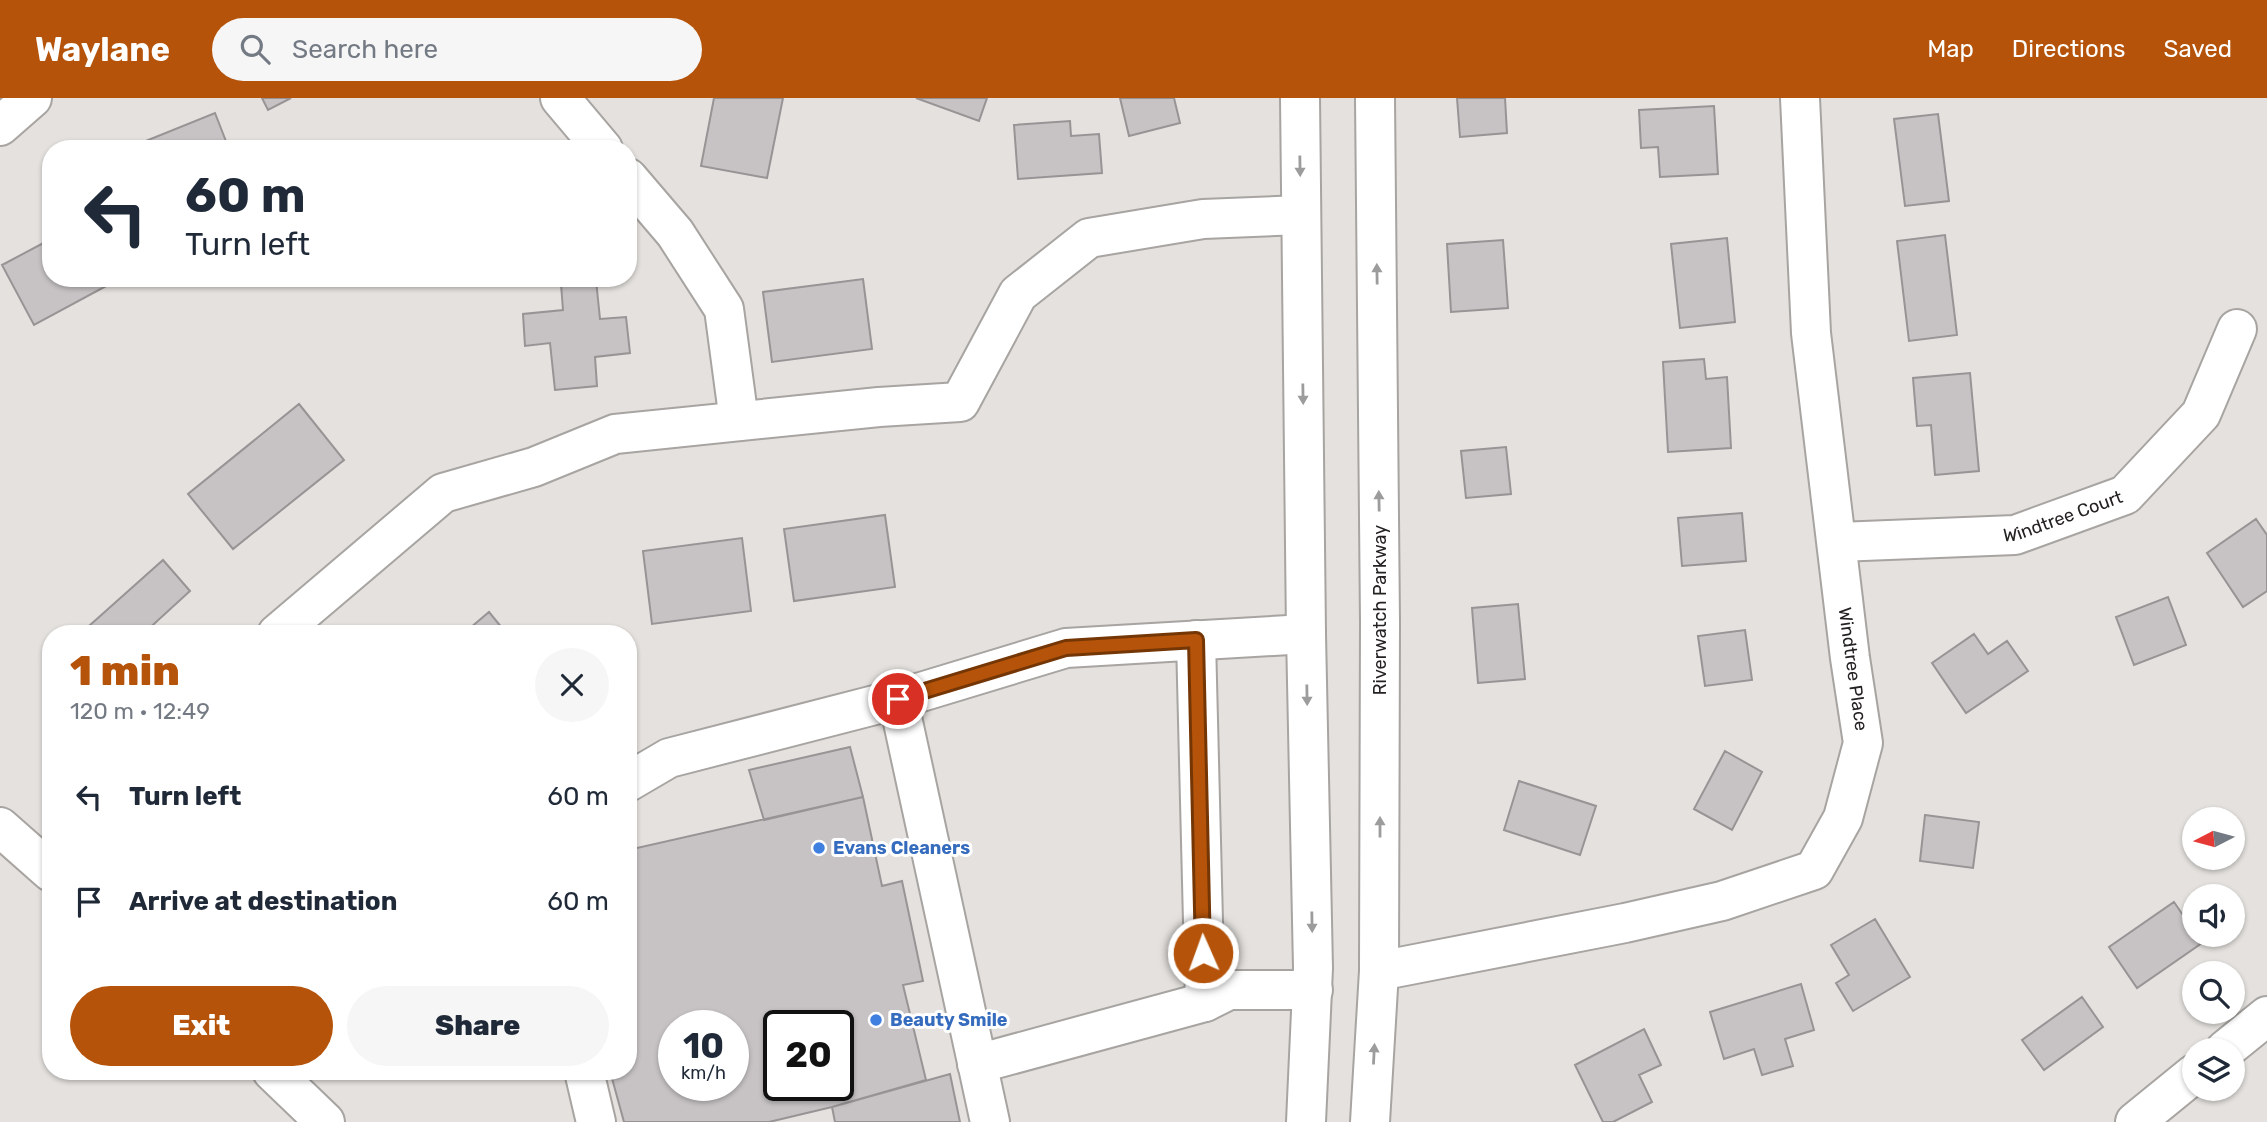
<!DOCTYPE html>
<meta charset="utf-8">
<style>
:root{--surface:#fff;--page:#f6f6f7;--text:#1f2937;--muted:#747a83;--accent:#b45309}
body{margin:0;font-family:Rubik,sans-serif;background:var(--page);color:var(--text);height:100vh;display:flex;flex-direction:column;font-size:26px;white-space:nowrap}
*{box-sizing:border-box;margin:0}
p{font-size:23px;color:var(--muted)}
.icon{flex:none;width:38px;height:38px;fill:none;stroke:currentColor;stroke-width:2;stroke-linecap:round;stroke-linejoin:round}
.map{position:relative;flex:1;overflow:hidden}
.details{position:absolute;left:42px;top:527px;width:595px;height:455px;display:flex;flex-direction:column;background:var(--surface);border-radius:28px;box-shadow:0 2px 5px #0004}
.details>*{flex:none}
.guide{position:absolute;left:42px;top:42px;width:595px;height:147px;border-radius:28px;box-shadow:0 2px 5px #0004;background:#fff;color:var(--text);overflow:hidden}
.needle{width:46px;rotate:264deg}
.buttons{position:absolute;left:2182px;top:709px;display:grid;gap:14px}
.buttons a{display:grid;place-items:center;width:63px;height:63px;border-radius:50%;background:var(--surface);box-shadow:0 2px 5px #0004;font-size:35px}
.speed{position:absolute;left:658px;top:912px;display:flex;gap:14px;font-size:35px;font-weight:700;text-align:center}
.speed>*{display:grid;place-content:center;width:91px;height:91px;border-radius:50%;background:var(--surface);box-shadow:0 2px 5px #0004;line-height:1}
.speed small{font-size:18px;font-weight:400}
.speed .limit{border:4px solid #111;border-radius:10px;background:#fff;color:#111}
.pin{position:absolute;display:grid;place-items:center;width:60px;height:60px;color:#fff;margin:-30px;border:4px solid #fff;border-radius:50%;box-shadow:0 2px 7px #0007}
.me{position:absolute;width:77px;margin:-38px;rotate:358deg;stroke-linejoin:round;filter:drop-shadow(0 0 5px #0008)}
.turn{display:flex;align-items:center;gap:24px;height:147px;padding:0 28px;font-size:32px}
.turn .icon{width:91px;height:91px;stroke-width:2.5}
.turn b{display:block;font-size:49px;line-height:60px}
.round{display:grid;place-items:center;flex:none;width:74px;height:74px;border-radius:37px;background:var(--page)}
.summary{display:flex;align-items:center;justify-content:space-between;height:119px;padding:0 28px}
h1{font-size:42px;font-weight:800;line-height:52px;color:var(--accent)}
.cta{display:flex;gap:14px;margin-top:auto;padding:14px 28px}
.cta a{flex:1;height:80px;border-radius:42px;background:var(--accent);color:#fff;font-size:28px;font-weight:800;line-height:80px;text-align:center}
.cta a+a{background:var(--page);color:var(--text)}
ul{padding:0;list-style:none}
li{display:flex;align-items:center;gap:21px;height:105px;padding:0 28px}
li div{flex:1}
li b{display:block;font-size:26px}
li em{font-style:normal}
header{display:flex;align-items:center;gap:42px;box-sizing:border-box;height:98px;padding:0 35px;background:var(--accent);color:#fff}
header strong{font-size:33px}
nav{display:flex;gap:38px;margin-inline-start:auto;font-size:24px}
.search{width:490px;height:63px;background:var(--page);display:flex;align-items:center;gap:18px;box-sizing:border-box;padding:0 24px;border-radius:38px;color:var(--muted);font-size:26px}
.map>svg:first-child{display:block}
.building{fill:#c7c3c4;stroke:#989395;stroke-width:2;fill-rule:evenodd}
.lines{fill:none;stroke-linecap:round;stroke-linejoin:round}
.minor-casing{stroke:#a7a4a1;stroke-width:42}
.major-casing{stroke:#a7a4a1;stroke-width:42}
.minor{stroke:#fff;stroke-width:38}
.major{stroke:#fff;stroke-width:38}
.oneway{fill:#9d9c9c}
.route-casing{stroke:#753606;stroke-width:18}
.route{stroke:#b45309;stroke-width:12}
.shop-dot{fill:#3f7fe0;stroke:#fff;stroke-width:2.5}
.labels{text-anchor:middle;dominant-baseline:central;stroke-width:6;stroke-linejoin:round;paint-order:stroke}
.street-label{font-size:18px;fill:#252322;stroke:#fff}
.shop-label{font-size:18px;font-weight:bold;fill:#366cbe;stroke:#fff;text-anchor:start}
</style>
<header>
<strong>Waylane</strong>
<div class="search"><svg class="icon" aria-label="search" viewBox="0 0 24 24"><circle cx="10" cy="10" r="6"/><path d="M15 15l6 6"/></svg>Search here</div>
<nav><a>Map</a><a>Directions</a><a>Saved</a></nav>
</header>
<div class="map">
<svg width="2267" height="1024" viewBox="0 0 2267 1024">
<rect width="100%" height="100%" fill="#e4e1de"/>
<path class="building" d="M 262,0 L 291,0 L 268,12 Z
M 714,0 L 783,0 L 767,80 L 701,68 Z
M 916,0 L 987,0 L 979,23 Z
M 1120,0 L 1174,0 L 1180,25 L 1129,38 Z
M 1457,0 L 1505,0 L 1507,35 L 1460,39 Z
M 1714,8 L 1718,76 L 1660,79 L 1658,49 L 1641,50 L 1639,12 Z
M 215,15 L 229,51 L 126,51 Z
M 1938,16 L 1949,103 L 1905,108 L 1894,21 Z
M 1070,23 L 1071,38 L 1099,36 L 1102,75 L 1018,81 L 1014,27 Z
M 1945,137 L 1957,237 L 1909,243 L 1897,143 Z
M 1727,140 L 1735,224 L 1680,230 L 1671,146 Z
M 51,141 L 51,180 L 121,180 L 34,227 L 2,167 Z
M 1503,142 L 1508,210 L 1451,214 L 1447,146 Z
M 863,181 L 872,251 L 772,264 L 763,194 Z
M 596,182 L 600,221 L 626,219 L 630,255 L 595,259 L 597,288 L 555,292 L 550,245 L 525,248 L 523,216 L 563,212 L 561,186 Z
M 1704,261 L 1706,281 L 1727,279 L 1731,350 L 1668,354 L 1663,264 Z
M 1970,275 L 1979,373 L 1935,377 L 1931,327 L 1917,328 L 1913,280 Z
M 299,306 L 344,362 L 233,451 L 188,396 Z
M 1506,349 L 1511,396 L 1466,400 L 1461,353 Z
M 1742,415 L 1746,463 L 1682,468 L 1678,420 Z
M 885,417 L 895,489 L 794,503 L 784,431 Z
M 2256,421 L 2267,437 L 2267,493 L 2243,509 L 2207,455 Z
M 742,440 L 751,513 L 652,526 L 643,453 Z
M 163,462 L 190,493 L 143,536 L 80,536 Z
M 2168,499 L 2186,547 L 2134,567 L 2116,519 Z
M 1518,506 L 1525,581 L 1478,585 L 1472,510 Z
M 489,514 L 507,536 L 463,536 Z
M 1745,532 L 1752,582 L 1705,588 L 1698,538 Z
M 1974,536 L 1988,556 L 2007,543 L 2028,573 L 1966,615 L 1932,565 Z
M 850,649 L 863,699 L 764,722 L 749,672 Z
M 1725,653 L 1762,674 L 1732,732 L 1694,711 Z
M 1519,683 L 1596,708 L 1580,757 L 1504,732 Z
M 863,699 L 882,788 L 902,783 L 923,883 L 903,887 L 926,982 L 832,1009 L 769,1024 L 624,1024 L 610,973 L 628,973 L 628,752 ZM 674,928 L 733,928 L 733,987 L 674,987 ZM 779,928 L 838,928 L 838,987 L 779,987 Z
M 1925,717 L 1979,724 L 1973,770 L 1920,763 Z
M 2174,804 L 2202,845 L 2137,890 L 2109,849 Z
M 1875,821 L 1910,879 L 1853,913 L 1836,885 L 1849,877 L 1831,847 Z
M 1801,886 L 1814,932 L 1785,941 L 1793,968 L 1762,977 L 1754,951 L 1724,961 L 1710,914 Z
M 2082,899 L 2103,929 L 2044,972 L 2022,942 Z
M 1644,931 L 1661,967 L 1639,977 L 1652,1004 L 1613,1024 L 1603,1024 L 1575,967 Z
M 950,976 L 960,1024 L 835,1024 L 832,1009 Z"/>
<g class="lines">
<g class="minor-casing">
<g id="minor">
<path d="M 560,0 L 603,51"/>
<path d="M 0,28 L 32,0"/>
<path d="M 628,80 L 675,135 L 724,211 L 739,323"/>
<path id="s1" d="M 1838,444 L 2015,437 L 2125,397 L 2201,316 L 2237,231"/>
<path d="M 277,536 L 443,395 L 534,369 L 615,336 L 879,309 L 960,304 L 1018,196 L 1089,140 L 1203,121 L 1301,117"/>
<path d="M 1196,542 L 1205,904 L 1229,892 L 1313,892"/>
<path d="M 898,601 L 990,1024"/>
<path d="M 628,684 L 669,660 L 898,601 L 1066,550 L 1306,536"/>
<path d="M 0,729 L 51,774"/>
<path d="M 1379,873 L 1625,825 L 1722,803 L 1814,772 L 1843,720 L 1863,645 L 1850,560 L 1811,235 L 1800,0"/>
<path d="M 2225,952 L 2267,918"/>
<path d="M 977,966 L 1205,904"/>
<path d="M 272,973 L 325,1024"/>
<path d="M 584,973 L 596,1024"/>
<path d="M 2135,1024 L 2194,976"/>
</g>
</g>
<g class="major-casing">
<path id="major" d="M 1300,0 L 1306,536 L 1313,870 L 1306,1024
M 1370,1024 L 1379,873 L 1380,524 L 1375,0"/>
</g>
<use href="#minor" class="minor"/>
<use href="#major" class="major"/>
</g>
<defs><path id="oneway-solid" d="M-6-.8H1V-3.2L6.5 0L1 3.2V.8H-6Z" transform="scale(1.75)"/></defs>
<g class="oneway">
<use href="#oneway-solid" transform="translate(1300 68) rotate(89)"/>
<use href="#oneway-solid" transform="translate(1377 176) rotate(-91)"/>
<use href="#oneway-solid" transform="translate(1303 296) rotate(89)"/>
<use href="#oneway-solid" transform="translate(1379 403) rotate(-91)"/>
<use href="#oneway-solid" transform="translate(1307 597) rotate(89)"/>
<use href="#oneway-solid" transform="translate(1380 729) rotate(-90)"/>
<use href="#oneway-solid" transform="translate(1312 824) rotate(89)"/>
<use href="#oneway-solid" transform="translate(1374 956) rotate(-87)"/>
</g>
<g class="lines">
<g class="route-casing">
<path id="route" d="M 898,601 L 1066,550 L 1196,542 L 1203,855"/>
</g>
<use href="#route" class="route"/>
</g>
<g class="shop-dot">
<circle cx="819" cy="750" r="7"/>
<circle cx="876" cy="922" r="7"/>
</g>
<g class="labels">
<g class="street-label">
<text stroke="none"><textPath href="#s1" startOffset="228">Windtree Court</textPath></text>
<text transform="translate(1380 512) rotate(-90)">Riverwatch Parkway</text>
<text transform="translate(1853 571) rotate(82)">Windtree Place</text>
</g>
<g class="shop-label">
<text x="833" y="750">Evans Cleaners</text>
<text x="890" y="922">Beauty Smile</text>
</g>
</g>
</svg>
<div class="buttons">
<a><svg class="needle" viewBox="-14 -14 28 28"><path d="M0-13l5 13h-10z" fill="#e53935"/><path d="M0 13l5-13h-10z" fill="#747a83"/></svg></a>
<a><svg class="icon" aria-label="sound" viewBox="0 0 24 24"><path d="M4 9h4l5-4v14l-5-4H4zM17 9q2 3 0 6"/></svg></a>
<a><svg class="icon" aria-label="search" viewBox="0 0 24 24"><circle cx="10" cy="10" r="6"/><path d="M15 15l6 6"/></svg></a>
<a><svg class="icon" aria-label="layers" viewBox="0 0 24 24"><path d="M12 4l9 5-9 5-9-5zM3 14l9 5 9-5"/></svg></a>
</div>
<div class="speed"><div>10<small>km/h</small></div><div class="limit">20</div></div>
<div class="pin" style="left:898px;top:601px;background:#d93025"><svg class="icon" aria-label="arrive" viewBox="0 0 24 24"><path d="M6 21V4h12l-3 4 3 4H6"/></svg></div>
<svg class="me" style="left:1203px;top:855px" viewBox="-20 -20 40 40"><circle r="17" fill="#b45309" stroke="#fff" stroke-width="3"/><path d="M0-11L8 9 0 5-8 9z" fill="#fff"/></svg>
<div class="guide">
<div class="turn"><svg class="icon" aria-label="left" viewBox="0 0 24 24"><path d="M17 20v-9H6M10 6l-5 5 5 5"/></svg><div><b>60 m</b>Turn left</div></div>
</div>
<section class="details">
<div class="summary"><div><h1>1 min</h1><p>120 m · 12:49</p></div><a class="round"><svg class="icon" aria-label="close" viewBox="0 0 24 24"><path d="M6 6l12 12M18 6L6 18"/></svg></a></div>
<ul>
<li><svg class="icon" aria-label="left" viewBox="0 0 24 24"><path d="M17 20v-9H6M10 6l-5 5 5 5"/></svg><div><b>Turn left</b></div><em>60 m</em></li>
<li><svg class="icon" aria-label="arrive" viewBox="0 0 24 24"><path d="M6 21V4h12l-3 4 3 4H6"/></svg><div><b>Arrive at destination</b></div><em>60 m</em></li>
</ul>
<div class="cta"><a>Exit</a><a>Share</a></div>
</section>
</div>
